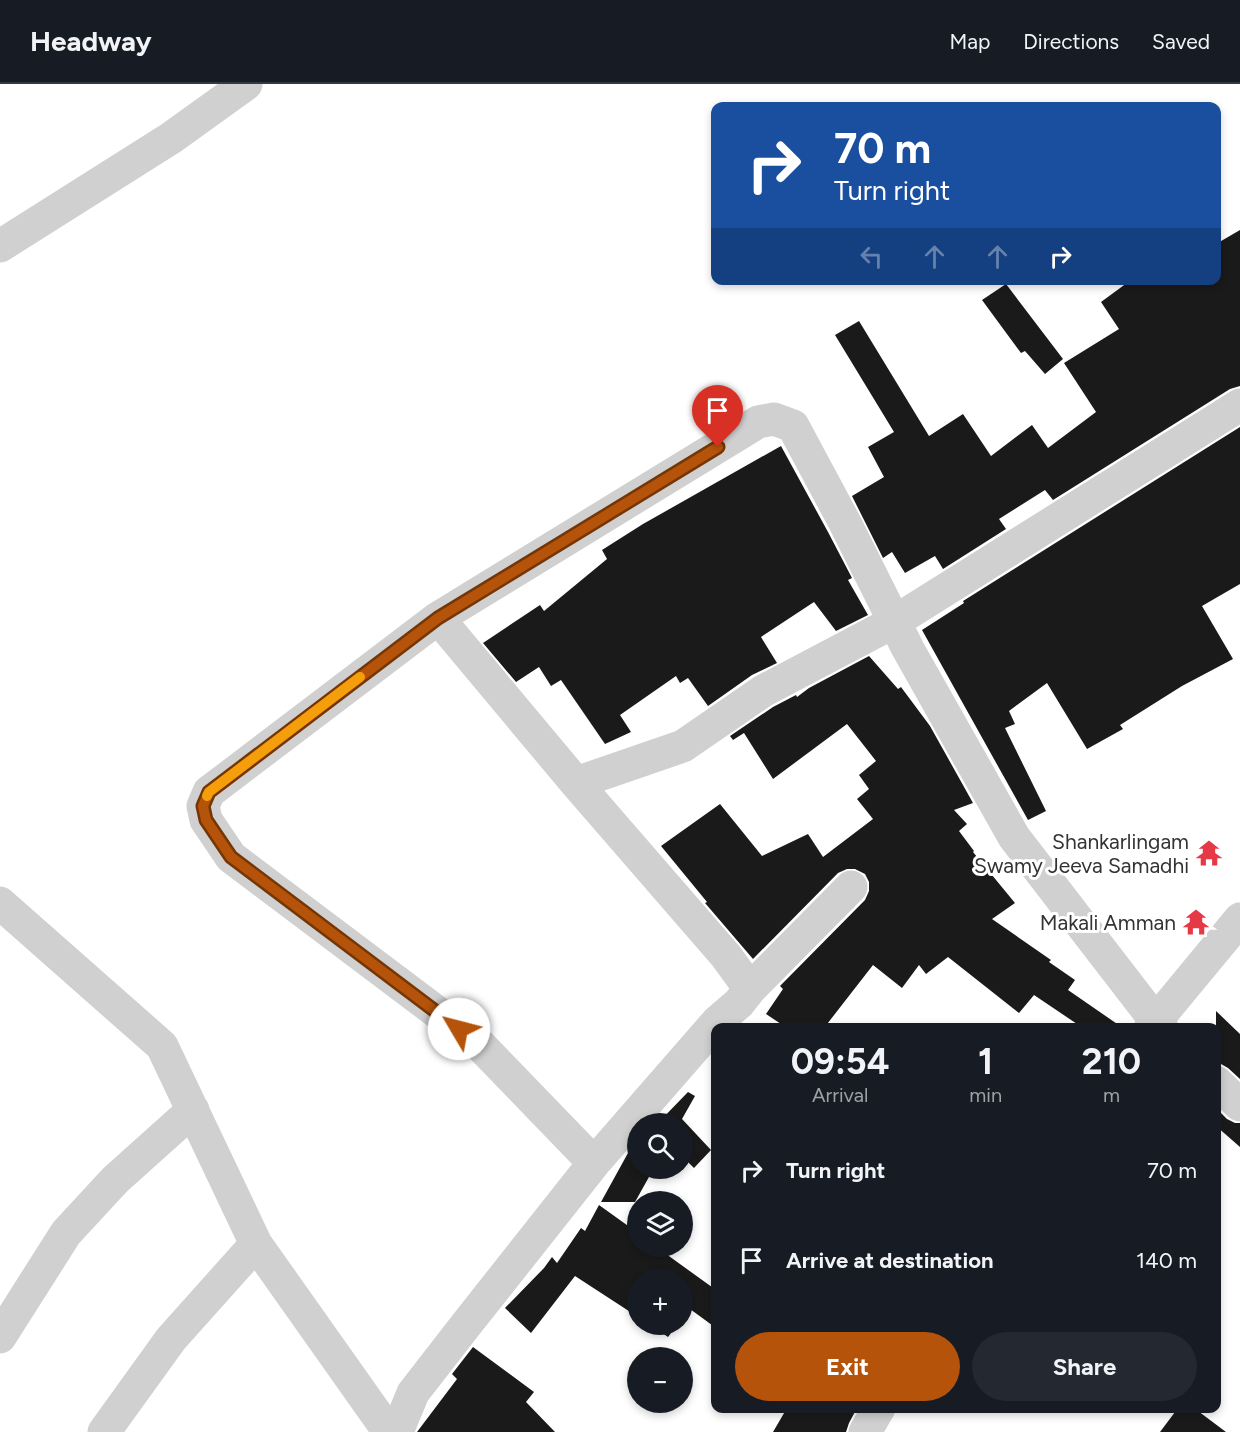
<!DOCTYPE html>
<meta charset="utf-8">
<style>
:root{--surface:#171b24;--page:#242831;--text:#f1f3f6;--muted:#9ea1a6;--line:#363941;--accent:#b45309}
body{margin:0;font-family:Figtree,sans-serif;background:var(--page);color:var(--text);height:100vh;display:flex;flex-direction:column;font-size:22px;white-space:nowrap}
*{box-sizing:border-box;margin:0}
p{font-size:20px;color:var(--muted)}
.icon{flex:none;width:33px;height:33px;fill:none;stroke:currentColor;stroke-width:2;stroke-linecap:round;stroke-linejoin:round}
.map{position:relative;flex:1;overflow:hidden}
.panel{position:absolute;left:711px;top:939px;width:510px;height:390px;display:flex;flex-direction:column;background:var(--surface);border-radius:12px;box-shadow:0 3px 9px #0003}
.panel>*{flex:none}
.hud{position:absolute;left:711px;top:18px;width:510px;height:183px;border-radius:12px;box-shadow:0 3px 9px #0003;background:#1a4fa0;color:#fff;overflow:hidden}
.controls{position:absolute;left:627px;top:1029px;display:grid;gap:12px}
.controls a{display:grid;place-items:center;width:66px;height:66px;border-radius:50%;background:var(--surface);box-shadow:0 3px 9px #0003;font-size:30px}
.pin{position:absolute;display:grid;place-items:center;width:51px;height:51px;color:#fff;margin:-62px -26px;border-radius:50% 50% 50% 0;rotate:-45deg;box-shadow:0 0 6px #0007}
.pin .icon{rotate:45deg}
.me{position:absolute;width:66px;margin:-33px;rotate:307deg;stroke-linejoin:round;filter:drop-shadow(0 0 4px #0008)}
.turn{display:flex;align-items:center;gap:21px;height:126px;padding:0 24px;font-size:27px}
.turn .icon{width:78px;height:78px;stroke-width:2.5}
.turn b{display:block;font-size:42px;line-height:51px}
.lanes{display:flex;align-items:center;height:57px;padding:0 24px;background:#0003;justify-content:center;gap:30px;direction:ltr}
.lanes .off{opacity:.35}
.eta{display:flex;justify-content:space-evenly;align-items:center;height:102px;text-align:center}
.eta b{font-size:36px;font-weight:700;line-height:42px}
.action{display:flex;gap:12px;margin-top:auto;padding:12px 24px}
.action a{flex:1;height:69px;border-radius:36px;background:var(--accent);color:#fff;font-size:24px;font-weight:700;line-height:69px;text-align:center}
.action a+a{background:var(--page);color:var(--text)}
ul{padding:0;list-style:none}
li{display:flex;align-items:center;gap:18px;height:90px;padding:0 24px}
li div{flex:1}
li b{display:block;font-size:22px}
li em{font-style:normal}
header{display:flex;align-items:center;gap:36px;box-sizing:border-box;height:84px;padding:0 30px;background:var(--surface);border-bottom:2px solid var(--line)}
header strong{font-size:28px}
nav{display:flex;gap:33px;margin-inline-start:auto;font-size:21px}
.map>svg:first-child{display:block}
.building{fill:#1a1a1a}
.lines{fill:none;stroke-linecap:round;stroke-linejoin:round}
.minor{stroke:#d0d0d0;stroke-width:33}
.route-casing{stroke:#753606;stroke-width:15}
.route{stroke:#b45309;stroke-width:10}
.slow{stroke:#f59e0b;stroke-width:10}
.labels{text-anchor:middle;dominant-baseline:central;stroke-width:6;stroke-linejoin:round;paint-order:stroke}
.poi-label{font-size:21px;fill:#333;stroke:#fff;text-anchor:end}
</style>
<header>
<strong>Headway</strong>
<nav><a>Map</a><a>Directions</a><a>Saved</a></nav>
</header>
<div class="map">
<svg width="1240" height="1348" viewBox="0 0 1240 1348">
<rect width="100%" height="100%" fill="#fff"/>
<path class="building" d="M 1240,146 L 1240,302 L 1230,305 L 1053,416 L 1045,406 L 999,435 L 1006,445 L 943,485 L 935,472 L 905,489 L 892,468 L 883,474 L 852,412 L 884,393 L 868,363 L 894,348 L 835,251 L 859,237 L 929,352 L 963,330 L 991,372 L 1032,341 L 1048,364 L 1096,328 L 1064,279 L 1119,245 L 1101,218 L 1131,196 L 1216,196 L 1216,160 Z
M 1006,200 L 1063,275 L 1045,290 L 1025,267 L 1021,269 L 982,216 Z
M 1240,343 L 1240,500 L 1202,522 L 1233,575 L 1182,602 L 1120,641 L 1123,645 L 1087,665 L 1047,599 L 1009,627 L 1015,640 L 1005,644 L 1046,727 L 1028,736 L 922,546 L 964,519 L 963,517 Z
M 781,362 L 828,448 L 852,494 L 848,496 L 868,531 L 836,547 L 814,518 L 761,553 L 777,579 L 752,591 L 708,622 L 688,594 L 680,599 L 676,592 L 620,631 L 631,648 L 605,660 L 561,596 L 551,602 L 539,583 L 516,598 L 483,559 L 540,521 L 544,527 L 607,475 L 602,466 L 643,440 Z
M 869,572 L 898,605 L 901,603 L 930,642 L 973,719 L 954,726 L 967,740 L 959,747 L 974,767 L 973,768 L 1015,819 L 992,835 L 1051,876 L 1049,878 L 1075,896 L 1068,906 L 1123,944 L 1083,944 L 1034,911 L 1019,929 L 948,873 L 926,890 L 919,881 L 902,904 L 873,881 L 824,944 L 787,944 L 766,930 L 783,905 L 780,902 L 865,816 L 869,807 L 869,798 L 865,790 L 855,785 L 847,785 L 838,789 L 753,875 L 705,819 L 707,818 L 661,762 L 720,720 L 762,772 L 808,750 L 823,773 L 873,735 L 857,715 L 869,705 L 859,691 L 876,677 L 847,640 L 773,695 L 744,649 L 733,656 L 730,652 L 773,623 L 796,611 L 797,613 L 809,604 Z
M 1216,927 L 1240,950 L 1240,995 L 1228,984 L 1221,980 L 1216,980 Z
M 688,1008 L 695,1012 L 682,1035 L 711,1066 L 694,1084 L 682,1072 L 682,1040 L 657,1040 Z
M 1216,1024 L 1227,1035 L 1235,1039 L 1240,1039 L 1240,1063 L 1216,1042 Z
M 638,1059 L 638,1084 L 654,1084 L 635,1118 L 601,1118 L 628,1069 Z
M 599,1121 L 638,1149 L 638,1162 L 655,1162 L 716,1206 L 716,1244 L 690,1225 L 682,1235 L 682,1196 L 638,1196 L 638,1233 L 575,1192 L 531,1249 L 505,1224 L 544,1184 L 552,1173 L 557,1179 L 581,1144 L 585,1147 Z
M 649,1240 L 678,1240 L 668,1253 Z
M 473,1263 L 534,1308 L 526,1318 L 555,1348 L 417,1348 L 457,1295 L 452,1290 Z
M 787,1324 L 857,1324 L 849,1339 L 846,1348 L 773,1348 Z
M 1178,1324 L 1194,1324 L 1226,1348 L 1160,1348 Z"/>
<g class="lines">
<path class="minor" d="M 0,162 L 171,54 L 246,0
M 576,699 L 683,662 L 763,607 L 894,538 L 1240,321
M 0,819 L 162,962 L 256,1160 L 171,1255 L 104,1348
M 750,905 L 851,803
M 1150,944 L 1240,835
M 1216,998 L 1240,1021
M 594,1079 L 478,959 L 231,773 L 206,736 L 203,722 L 209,708 L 438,534 L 758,338 L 774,335 L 793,342 L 845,439 L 908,565 L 1014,753 L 1155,936 L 1162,944
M 256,1160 L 389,1348
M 0,1253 L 66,1149 L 115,1096 L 193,1026
M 397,1348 L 413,1309 L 465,1242 L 594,1079 L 717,938 L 739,919 L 750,905 L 726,872 L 576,699 L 438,534
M 865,1348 L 879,1324"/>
</g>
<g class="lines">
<g class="route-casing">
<path id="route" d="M 459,945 L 231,773 L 206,736 L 203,722 L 209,708 L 438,534 L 718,363"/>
</g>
<use href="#route" class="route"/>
<path class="slow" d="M 207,712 L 209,708 L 360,593"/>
</g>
<defs>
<g id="temple-bare" transform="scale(2.07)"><path d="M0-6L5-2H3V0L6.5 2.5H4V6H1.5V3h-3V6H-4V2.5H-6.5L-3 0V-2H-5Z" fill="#e63946" stroke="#fff" stroke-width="2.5" paint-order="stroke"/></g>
</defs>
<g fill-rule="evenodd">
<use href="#temple-bare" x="1209" y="769"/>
<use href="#temple-bare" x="1196" y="838"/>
</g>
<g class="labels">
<g class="poi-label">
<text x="1189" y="757">Shankarlingam<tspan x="1189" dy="24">Swamy Jeeva Samadhi</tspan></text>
<text x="1176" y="838">Makali Amman</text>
</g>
</g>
</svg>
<div class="controls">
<a><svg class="icon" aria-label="search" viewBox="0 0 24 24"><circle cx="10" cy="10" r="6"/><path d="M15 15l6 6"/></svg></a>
<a><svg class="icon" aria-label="layers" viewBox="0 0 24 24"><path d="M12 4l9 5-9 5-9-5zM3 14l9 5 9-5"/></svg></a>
<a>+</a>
<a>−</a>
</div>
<div class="pin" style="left:718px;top:363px;background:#d93025"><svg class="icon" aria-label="arrive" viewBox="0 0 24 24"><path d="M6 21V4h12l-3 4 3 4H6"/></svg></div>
<svg class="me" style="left:459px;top:945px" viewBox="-20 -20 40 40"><circle r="19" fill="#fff"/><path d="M0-13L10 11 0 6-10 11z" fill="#b45309"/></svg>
<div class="hud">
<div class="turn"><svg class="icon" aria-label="right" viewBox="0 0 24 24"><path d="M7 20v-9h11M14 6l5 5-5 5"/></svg><div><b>70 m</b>Turn right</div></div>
<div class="lanes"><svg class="icon off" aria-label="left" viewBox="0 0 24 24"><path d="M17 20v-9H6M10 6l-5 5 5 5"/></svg><svg class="icon off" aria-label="ahead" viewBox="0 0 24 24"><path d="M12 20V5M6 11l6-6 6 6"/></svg><svg class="icon off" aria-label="ahead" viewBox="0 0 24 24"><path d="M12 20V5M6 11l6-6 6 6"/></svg><svg class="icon" aria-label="right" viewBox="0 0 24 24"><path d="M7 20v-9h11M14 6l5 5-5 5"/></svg></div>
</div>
<section class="panel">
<div class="eta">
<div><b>09:54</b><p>Arrival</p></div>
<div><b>1</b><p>min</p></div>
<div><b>210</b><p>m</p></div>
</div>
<ul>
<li><svg class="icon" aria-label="right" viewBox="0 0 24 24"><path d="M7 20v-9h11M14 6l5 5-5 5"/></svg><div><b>Turn right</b></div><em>70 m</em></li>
<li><svg class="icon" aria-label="arrive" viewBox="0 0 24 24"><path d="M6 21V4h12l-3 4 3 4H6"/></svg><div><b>Arrive at destination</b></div><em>140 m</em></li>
</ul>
<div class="action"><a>Exit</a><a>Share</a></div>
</section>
</div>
